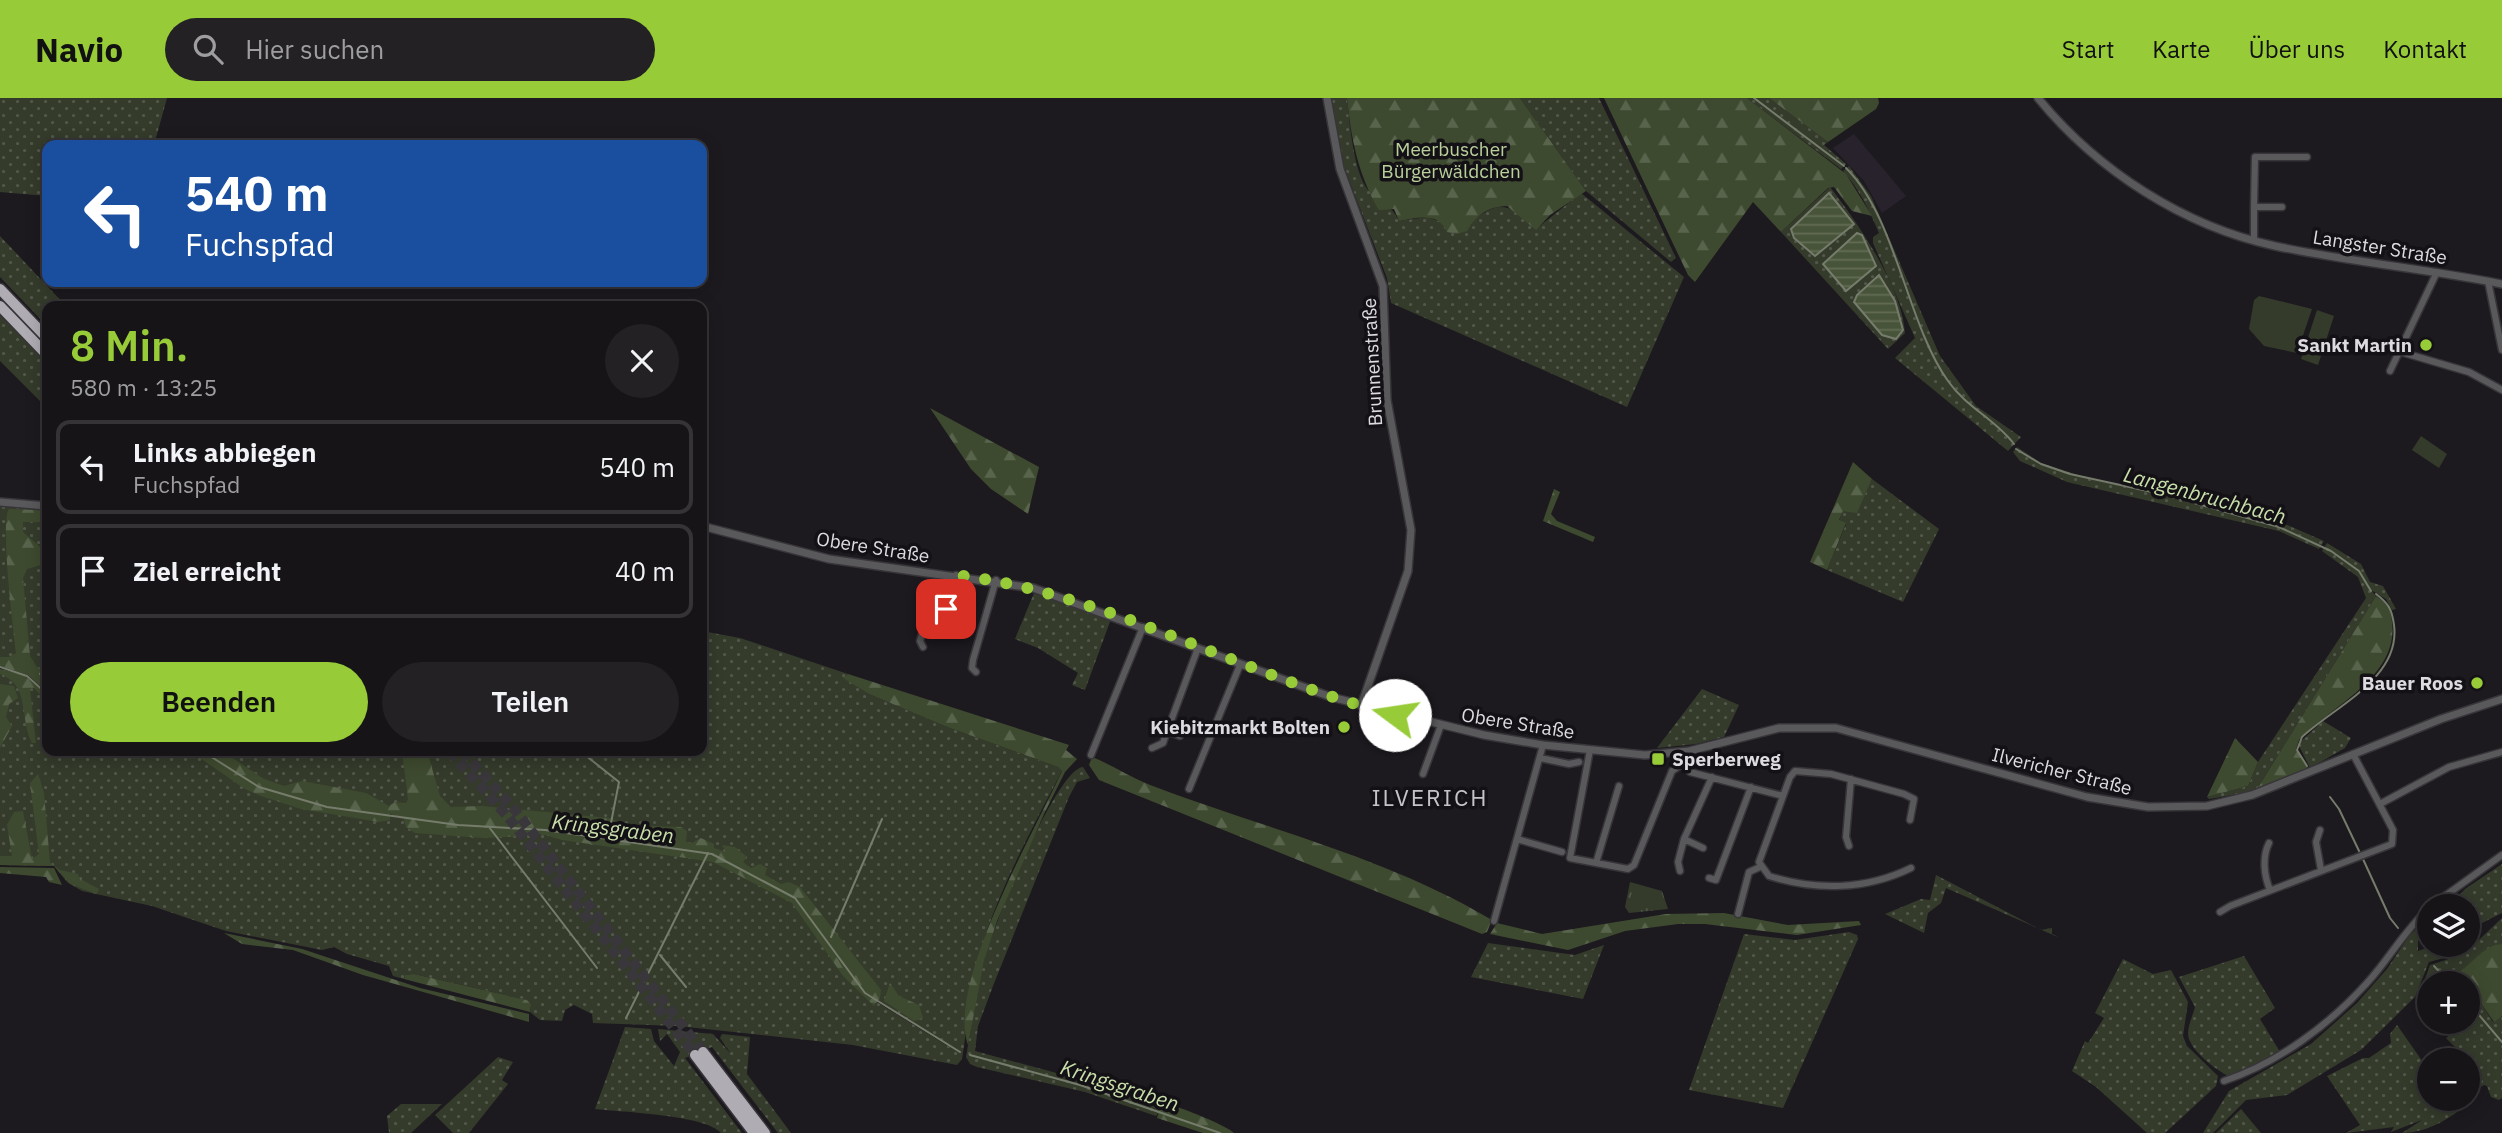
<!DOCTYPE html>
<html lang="de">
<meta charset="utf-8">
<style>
:root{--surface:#161417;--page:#232124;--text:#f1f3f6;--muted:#9e9ea1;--line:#353336;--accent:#97cc38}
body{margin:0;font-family:"IBM Plex Sans",sans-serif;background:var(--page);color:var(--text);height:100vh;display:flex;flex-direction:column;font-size:26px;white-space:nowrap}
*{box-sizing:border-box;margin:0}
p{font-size:23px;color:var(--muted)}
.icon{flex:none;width:38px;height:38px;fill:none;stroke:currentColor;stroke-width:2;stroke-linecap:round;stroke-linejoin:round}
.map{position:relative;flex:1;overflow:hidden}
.details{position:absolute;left:42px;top:203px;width:665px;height:455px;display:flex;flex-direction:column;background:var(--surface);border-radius:14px;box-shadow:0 4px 18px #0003,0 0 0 2px var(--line)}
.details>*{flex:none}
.hud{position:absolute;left:42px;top:42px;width:665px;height:147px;border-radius:14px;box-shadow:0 4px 18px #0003,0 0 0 2px var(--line);background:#1a4fa0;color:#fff;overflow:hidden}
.buttons{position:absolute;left:2417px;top:796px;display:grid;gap:14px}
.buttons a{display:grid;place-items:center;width:63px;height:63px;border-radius:50%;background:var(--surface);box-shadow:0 4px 18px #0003,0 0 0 2px var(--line);font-size:35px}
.pin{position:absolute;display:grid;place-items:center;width:60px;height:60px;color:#fff;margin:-30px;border-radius:14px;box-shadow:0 4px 10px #0006}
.me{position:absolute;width:77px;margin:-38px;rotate:284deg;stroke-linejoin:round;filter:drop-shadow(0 0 5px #0008)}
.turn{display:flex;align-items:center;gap:24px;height:147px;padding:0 28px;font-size:32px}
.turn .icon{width:91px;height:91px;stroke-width:2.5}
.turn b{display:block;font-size:49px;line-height:60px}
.round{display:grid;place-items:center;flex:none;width:74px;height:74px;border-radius:37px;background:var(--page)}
.overview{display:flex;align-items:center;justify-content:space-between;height:119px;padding:0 28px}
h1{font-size:42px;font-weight:600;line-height:52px;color:var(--accent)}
.action{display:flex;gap:14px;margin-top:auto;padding:14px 28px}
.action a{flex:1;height:80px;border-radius:42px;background:var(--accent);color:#111;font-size:28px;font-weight:600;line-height:80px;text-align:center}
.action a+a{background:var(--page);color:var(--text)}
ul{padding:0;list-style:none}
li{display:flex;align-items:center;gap:21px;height:94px;margin:0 14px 10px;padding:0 14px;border:4px solid var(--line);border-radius:14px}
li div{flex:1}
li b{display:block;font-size:26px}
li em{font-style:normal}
header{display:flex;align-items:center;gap:42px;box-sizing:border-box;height:98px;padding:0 35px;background:var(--accent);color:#111}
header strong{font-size:33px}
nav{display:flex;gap:38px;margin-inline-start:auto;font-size:24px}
.search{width:490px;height:63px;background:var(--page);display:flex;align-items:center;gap:18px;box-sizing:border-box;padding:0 24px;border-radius:38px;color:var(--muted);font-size:26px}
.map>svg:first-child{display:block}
.built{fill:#27222c}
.grass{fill:url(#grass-dots)}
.forest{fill:url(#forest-firs)}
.park{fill:url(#park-tufts)}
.garden{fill:#343b2b}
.water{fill:url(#water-rules);stroke:#757c6b;stroke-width:2}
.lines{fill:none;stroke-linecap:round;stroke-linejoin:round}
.stream{stroke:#757c6b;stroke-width:2}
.motorway-tunnel{stroke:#3a373c;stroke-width:10;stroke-dasharray:10 5;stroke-linecap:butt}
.minor-casing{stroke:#38353a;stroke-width:9}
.tertiary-casing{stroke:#38353a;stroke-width:10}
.motorway-casing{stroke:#38353a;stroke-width:13}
.minor{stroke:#59585a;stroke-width:6}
.tertiary{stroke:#59585a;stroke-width:7}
.motorway{stroke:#b0acb3;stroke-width:10}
.route{stroke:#97cc38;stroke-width:12;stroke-dasharray:0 21.6}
.poi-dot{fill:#97cc38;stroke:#141116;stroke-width:2.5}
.labels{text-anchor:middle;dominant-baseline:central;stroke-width:7;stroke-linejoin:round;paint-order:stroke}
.park-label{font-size:19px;fill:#b9d09b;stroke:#141116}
.street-label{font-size:19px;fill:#dddbdf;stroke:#141116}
.poi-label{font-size:19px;font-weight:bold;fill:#dddbdf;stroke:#141116;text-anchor:end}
.water-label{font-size:21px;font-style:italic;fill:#c8dfaa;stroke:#141116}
.quarter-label{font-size:23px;letter-spacing:2px;fill:#c6c2c9;stroke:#141116}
</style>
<header>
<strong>Navio</strong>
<div class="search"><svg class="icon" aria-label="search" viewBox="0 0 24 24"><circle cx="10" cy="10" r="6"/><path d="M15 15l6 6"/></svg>Hier suchen</div>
<nav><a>Start</a><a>Karte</a><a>Über uns</a><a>Kontakt</a></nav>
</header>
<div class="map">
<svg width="2502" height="1035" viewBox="0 0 2502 1035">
<defs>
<pattern id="grass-dots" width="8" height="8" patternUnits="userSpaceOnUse" patternTransform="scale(1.75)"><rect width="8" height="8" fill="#343b2b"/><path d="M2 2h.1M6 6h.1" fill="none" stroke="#515749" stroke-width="1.8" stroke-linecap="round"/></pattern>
<pattern id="forest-firs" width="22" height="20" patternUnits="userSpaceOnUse" patternTransform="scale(1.75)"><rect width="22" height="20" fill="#3e4a2f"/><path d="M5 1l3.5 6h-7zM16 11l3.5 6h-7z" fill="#59644d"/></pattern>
<pattern id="park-tufts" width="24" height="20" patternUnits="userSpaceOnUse" patternTransform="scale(1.75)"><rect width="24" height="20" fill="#343b2b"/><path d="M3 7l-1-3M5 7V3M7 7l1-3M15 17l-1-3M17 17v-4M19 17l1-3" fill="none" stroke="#515749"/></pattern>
<pattern id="water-rules" width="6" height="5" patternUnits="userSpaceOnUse" patternTransform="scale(1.75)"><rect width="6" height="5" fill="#485439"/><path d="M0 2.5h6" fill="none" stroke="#626c55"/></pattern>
</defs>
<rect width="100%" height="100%" fill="#1d1a1f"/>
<path class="built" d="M 1854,36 L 1906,98 L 1882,115 L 1864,83 L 1833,50 Z"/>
<path class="grass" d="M 0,0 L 167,0 L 154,47 L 47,47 L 47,98 L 0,94 Z
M 1331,0 L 1347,0 C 1349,22 1354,76 1368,92 C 1379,104 1392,107 1399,123 L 1427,119 L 1444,125 L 1471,127 C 1475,117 1479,118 1487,113 C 1507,101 1523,118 1536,131 L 1581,95 L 1684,179 L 1627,309 L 1391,205 L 1387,180 L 1339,56 Z
M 1520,0 L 1599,0 L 1676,160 L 1671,164 L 1586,93 Z
M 1747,0 L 1769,0 L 1828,44 L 1824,47 L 1846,66 L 1841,71 Z
M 1849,68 L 1871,98 L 1940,258 L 1976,308 L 2021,339 L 2008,353 L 1895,260 L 1915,240 L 1873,145 L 1873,139 L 1879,135 C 1869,112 1860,92 1843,73 Z
M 1830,89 C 1858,125 1902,189 1905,235 L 1888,251 L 1781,134 Z
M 0,138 L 66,208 L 47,208 L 47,228 L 0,179 Z
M 0,217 L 47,264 L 47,310 L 0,263 Z
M 2017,349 L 2041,365 L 2093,382 L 2141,392 L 2167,391 L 2235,411 L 2275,417 L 2286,423 L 2285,426 L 2324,443 L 2319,451 L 2279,433 L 2067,384 L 2020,363 L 2013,354 Z
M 1872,381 L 1939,431 L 1903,504 L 1827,472 L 1846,426 L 1839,423 L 1843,412 L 1857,414 Z
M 0,406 L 47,410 L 47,594 L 28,577 L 0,568 Z
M 2327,445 L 2361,466 L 2370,484 L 2383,488 L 2396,511 L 2392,512 L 2386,501 L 2371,492 L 2376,498 L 2256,693 L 2209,701 L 2207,699 L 2248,688 L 2258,664 L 2366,500 L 2358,479 L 2322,453 Z
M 1034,495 L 1111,521 L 1085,592 L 1072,587 L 1078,575 L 1038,550 L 1015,541 Z
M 702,533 L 740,540 L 848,576 L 844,580 L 869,596 L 947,629 L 1058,669 L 1062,673 C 1028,738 992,804 974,876 C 967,905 967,933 962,961 L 957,967 L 853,947 L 678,928 L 593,925 L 592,916 L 574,907 L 565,912 L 562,923 L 540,922 L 530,914 L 531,906 L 527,902 L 414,876 L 405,877 L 404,881 L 393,878 L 389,868 L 347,856 L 334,849 L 322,852 L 226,833 L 152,808 L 82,793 L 67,784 L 54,768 L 0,767 L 0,571 L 24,577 L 47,597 L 47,653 L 200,653 L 265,692 L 320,709 L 470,729 L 608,741 L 711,757 L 795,801 L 864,896 L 959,955 L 866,894 L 798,801 L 714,755 L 554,731 L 453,725 L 384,713 L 323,707 L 264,689 L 204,653 L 702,653 Z
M 1702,591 L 1739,607 L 1724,639 L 1696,646 L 1657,650 Z
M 2323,623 L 2351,640 L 2345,650 L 2310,670 L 2298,646 Z
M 1083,669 L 1090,680 L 1077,684 L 1069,699 L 993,888 L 978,928 L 975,953 L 1093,985 L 1163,1009 L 1156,1018 L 1085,994 L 977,969 L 970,966 L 966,959 C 972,927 976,894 984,863 C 991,833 1056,671 1083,669 Z
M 2502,766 L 2502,815 L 2468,832 L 2468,808 L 2450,808 L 2465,791 Z
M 1936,777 L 2041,832 L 2052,830 L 2052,836 L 2060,840 L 1946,790 L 1941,805 L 1928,815 L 1924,835 L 1885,816 L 1921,801 L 1930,802 Z
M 2429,818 L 2429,830 L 2418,843 L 2418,853 L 2435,847 L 2468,847 L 2468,836 L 2476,833 L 2478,837 L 2462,855 L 2429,864 L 2415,899 L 2361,952 L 2287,997 L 2246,1002 L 2213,1035 L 2203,1035 L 2229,993 L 2311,946 L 2357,905 L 2387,871 L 2409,838 Z
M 2502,820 L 2502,846 C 2483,848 2475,864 2460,874 L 2467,885 L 2429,886 L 2429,914 L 2418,901 L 2430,867 L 2464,856 Z
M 1849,834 L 1857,837 L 1858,841 L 1783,1010 L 1689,992 L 1744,836 L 1795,842 Z
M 1488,845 L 1575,857 L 1604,847 L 1583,901 L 1471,879 Z
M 2244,858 L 2275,910 L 2260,921 L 2280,954 L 2230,979 C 2216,972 2189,952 2188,936 C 2188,927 2193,917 2195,909 L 2179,879 Z
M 2123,861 L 2153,876 L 2171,872 L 2188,904 L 2183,938 L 2187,948 L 2218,978 L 2216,988 L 2165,1035 L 2147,1035 L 2096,989 L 2072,973 L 2085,943 L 2088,945 L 2104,920 L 2095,915 Z
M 2468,886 L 2493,924 L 2502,918 L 2502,1000 L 2499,1002 L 2491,999 L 2487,988 L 2484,987 L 2471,994 L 2477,994 C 2461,1016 2429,1035 2402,1035 L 2422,1022 L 2391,1034 L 2394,1029 L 2346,1035 L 2360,1027 L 2327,978 L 2363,960 L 2369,960 L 2391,945 L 2390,936 L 2397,927 L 2425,967 L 2423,972 L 2429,973 L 2429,1001 L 2468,1001 L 2468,962 L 2452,962 L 2459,953 L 2446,940 L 2468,924 Z
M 625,929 L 651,931 L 654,943 L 674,968 L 680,954 L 667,936 L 660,943 L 658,931 L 713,936 L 731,956 L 720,940 L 722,936 L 750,939 L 747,976 L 791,1035 L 778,1035 L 712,949 L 685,960 L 742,1035 L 721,1035 C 706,1017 622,1014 595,1011 Z
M 498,959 L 513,964 L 502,982 L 508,986 L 469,1035 L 453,1035 L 435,1017 Z
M 401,1006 L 442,1006 L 411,1035 L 389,1035 L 387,1018 Z
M 2241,1011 L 2261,1035 L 2216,1035 Z"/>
<path class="forest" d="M 1347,0 L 1520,0 L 1586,93 L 1550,117 L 1536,132 L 1507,108 C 1486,109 1477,117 1467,133 L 1457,136 L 1447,134 C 1438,113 1417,120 1399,123 L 1394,111 L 1379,112 C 1358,77 1351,40 1347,0 Z
M 1604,0 L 1747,0 L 1846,76 L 1872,118 L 1852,113 L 1834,89 L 1828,90 L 1781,134 L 1753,104 L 1695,184 L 1688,177 Z
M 1769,0 L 1878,0 L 1879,5 L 1876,11 L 1828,44 Z
M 930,310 L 1039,369 L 1028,416 L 991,391 L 971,371 Z
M 1853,364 L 1872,381 L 1857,415 L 1843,413 L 1839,422 L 1846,425 L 1827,472 L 1810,464 Z
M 1554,391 L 1560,394 L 1551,416 L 1557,423 L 1595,439 L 1593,444 L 1543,423 Z
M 9,411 L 41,412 L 46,420 L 46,424 L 23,424 L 23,434 L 47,455 L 47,465 L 27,471 L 23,480 L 30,558 L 36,568 L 47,577 L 47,594 L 28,577 L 0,568 L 0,559 L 9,559 L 16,555 C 13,529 0,424 9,411 Z
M 2376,498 C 2387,505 2391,512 2392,524 C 2399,579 2331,608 2299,642 L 2296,651 L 2309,672 L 2256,693 Z
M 0,571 L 24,577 L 47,597 L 47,604 L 34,590 L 30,591 L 36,645 L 32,645 C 19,621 31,587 0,576 Z
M 848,576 L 1069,647 L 1066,652 L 1077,661 L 1065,674 L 1044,716 L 997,823 L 984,863 L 968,947 C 946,886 1036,731 1062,673 L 1058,669 L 947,629 L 869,596 L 843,580 Z
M 0,586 L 14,588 L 18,600 L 9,606 L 6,619 L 12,628 L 0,650 Z
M 2235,640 L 2258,664 L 2248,688 L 2207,699 Z
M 190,653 L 222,653 L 264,681 L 284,688 L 302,683 L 366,695 L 389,708 L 395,704 L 406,705 L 408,701 L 402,653 L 427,653 L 440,698 L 451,709 L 482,708 L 610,720 L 628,727 L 681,729 L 687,733 L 686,744 L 692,745 L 701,740 L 714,746 L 714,750 L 726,754 L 722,747 L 735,749 L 747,759 L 743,764 L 751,770 L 760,766 L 767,770 L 765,777 L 781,786 L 789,784 L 800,789 L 881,892 L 880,900 L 874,908 L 843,878 L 792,805 L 713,764 L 562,742 L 545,737 L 483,740 L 415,735 L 406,729 L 404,721 L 390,716 L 390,722 L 379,724 L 301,711 L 261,698 L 245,691 Z
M 1092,659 C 1112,667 1130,679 1150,687 C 1265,731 1385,758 1492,822 L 1487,834 L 1482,836 L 1099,682 L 1089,667 Z
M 38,676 L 44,695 L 50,765 L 60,772 L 78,776 L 80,781 L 99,791 L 97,796 L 70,786 L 54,768 L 0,767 L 0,758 L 12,758 L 7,727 L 14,714 L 23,713 L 32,761 L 39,756 L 30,685 Z
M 0,769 L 54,770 L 62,787 L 49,784 L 46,779 L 0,775 Z
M 1724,815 L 1788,827 L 1859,823 L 1861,827 L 1797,837 L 1705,826 L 1678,826 L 1625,833 L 1568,852 L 1490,836 L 1497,825 L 1542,836 L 1666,816 Z
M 224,835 L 302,851 L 420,890 L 529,916 L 529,924 L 363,877 L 293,852 L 242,846 Z
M 2502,846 L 2502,918 L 2494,924 L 2459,874 C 2475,864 2483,847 2502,846 Z
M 414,876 L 527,902 L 531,906 L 530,914 L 404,881 L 405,877 Z
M 890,885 L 899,898 L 919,907 L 923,920 L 914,923 L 884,903 Z
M 1170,1007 C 1181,1009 1227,1028 1234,1035 L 1203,1035 L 1157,1020 L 1160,1010 Z"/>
<path class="park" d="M 1630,784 L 1662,793 L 1668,811 L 1629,815 L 1625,809 Z"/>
<path class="garden" d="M 2259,198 L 2312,211 L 2297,255 L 2264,248 L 2249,231 L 2254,202 Z
M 2317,212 L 2334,218 L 2318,267 L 2301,261 Z
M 2421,338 L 2447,356 L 2439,370 L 2412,352 Z"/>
<path class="water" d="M 1829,95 L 1854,126 L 1815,158 L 1794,140 L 1791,131 Z
M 1857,135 L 1862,137 L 1876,168 L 1846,193 L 1823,166 Z
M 1879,177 L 1895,203 L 1903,232 L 1896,241 L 1882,237 L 1854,204 L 1857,197 Z"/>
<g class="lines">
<path class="stream" d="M 1754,0 L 1844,68
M 1846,70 C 1896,119 1907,226 1948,283 C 1966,309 1996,322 2014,346
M 2016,351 L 2041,366 L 2070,376 L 2166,397 L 2279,429 L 2331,453 L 2359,473 L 2371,493
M 0,569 L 27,578 L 47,596
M 40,576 L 47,566
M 202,653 L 259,689 L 327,709 L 458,727 L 545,732 L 712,756 L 795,800 L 865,895 L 960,954
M 580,653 L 619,684 L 610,730
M 2307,668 L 2297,652 L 2302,639 C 2335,608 2401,580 2394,527 C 2392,511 2388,505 2376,496
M 2330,699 L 2339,711 L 2360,755
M 489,729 L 597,870
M 2363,761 L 2390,820 L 2398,830
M 831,839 L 882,721
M 660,857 L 686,889
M 2434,868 L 2451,886
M 2468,904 L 2502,944
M 626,920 L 708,755
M 970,957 L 1080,987 L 1220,1035"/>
<path class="motorway-tunnel" d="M 449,653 L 507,718 L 695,957
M 462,653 L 515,712 L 703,954"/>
<g class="minor-casing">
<path id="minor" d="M 2254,109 L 2255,59 L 2307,59
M 2254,142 L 2254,109 L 2282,109
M 2488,183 L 2502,252
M 2401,254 L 2469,274 L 2502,292
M 2390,273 L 2437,174
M 923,549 L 920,543 L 926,522 L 946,511 L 956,477
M 976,574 L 972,570 L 973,562 L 996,482
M 1167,633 L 1180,638
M 1152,650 L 1163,645 L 1165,639 L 1198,550
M 1590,652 L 1570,760 L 1628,771 L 1634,767 L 1672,673 L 1682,666
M 1680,655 L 1681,664 L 1690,674 L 1783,698
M 1091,657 L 1143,529
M 1540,660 L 1569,666 L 1579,664
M 1423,676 L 1441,627
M 1189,691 L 1240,567
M 2380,706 L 2449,669 L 2502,654
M 1910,722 L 1914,701 L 1904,696 L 1831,676 L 1795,673 L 1790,679 L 1759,764 L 1769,778 C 1816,793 1866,792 1911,770
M 2320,732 L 2316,744 L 2321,772
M 1517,741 L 1562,754
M 2269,745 C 2262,759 2264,778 2270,792
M 1849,748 L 1846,739 L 1851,681
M 1703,750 L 1684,741 L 1712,679
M 1596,765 L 1619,688
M 1680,773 L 1678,764 L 1684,741
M 1709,780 L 1716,782 L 1751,689
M 2431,808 L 2502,757
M 2220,814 L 2230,808 L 2392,746 L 2393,732 L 2353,656
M 1738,816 L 1749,774 L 1760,769
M 1494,823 L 1543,647
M 2224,983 C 2278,965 2329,927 2367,885 C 2389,861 2404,833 2429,810"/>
</g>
<g class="tertiary-casing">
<path id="tertiary" d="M 1327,0 L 1340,71 L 1383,188 L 1387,302 L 1411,432 L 1408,473 L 1361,608
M 2038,0 C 2097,72 2183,128 2275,148 C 2350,164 2427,171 2502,186
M 0,404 L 47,408
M 702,428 L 829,461 L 1033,490 L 1331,599 L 1484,637 L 1543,647 L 1645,657 L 1689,653 L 1779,630 L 1836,630 L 2087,699 L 2148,709 L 2207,708 L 2252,697 L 2441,621 L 2502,601"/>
</g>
<g class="motorway-casing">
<path id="motorway" d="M 0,191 L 47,240
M 0,208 L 47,257
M 703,954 L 765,1035
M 695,957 L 754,1035"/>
</g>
<use href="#minor" class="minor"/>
<use href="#tertiary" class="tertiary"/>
<use href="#motorway" class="motorway"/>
</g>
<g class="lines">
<path class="route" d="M 946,511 L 956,477 C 1106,494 1247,580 1395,617"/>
</g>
<g class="poi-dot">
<circle cx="2426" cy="247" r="7"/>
<circle cx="2477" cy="585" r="7"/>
<circle cx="1344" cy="629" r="7"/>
<rect x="1651" y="654" width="14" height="14" rx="3.5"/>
</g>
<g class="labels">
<g class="park-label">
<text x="1451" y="51">Meerbuscher<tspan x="1451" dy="22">Bürgerwäldchen</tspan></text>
</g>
<g class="street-label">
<text transform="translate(2380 149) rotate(9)">Langster Straße</text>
<text transform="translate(1372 264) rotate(-93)">Brunnenstraße</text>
<text transform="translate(873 449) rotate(9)">Obere Straße</text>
<text transform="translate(1518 625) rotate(9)">Obere Straße</text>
<text transform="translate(2062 673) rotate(14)">Ilvericher Straße</text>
</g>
<g class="poi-label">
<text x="2412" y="247">Sankt Martin</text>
<text x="2463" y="585">Bauer Roos</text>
<text x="1330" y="629">Kiebitzmarkt Bolten</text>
<text x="1672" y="661" text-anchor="start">Sperberweg</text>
</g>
<g class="water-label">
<text transform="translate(2205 397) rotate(15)">Langenbruchbach</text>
<text transform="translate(613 730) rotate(7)">Kringsgraben</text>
<text transform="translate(1120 987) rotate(18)">Kringsgraben</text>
</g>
<g class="quarter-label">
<text x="1430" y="699">ILVERICH</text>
</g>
</g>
</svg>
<div class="buttons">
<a><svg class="icon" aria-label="layers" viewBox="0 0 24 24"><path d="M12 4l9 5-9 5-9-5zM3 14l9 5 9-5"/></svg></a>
<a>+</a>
<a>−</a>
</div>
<div class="pin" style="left:946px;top:511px;background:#d93025"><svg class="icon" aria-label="arrive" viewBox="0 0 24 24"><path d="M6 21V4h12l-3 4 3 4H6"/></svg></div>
<svg class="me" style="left:1395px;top:617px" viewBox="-20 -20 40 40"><circle r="19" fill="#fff"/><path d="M0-13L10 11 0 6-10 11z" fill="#97cc38"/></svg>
<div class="hud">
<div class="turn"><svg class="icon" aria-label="left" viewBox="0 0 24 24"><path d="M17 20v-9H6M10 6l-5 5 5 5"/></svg><div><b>540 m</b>Fuchspfad</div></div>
</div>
<section class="details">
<div class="overview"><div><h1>8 Min.</h1><p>580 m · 13:25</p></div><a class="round"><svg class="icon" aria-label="close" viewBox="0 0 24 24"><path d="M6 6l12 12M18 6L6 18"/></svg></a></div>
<ul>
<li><svg class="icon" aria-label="left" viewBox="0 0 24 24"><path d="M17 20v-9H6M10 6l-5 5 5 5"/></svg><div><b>Links abbiegen</b><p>Fuchspfad</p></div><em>540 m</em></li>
<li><svg class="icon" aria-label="arrive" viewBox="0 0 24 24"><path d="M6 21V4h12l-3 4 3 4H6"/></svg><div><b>Ziel erreicht</b></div><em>40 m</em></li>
</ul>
<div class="action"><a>Beenden</a><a>Teilen</a></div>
</section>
</div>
